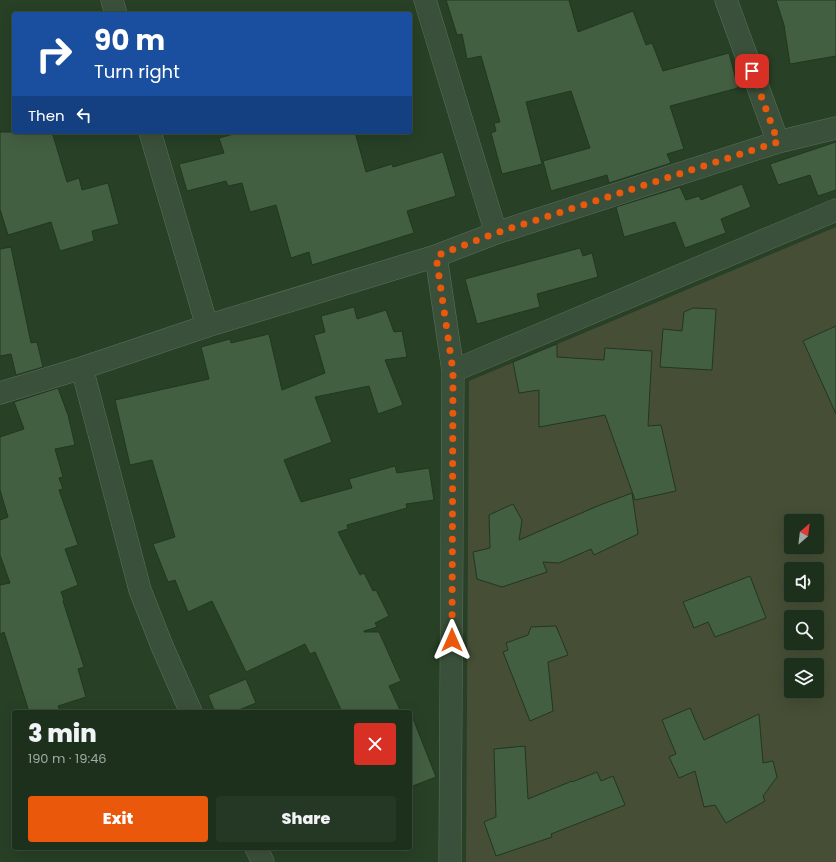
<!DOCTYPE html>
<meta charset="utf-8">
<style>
:root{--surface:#1d301c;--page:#253825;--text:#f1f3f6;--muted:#a0a9a3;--line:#3b4b3b;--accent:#ea580c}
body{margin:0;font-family:Poppins,sans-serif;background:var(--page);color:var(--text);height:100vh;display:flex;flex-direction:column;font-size:15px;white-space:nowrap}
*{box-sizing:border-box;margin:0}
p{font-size:13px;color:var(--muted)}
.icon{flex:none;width:22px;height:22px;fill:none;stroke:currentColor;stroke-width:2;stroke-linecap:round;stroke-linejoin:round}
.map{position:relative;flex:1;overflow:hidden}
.panel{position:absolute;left:12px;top:710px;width:400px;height:140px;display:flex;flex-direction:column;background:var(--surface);border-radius:4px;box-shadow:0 4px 16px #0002,0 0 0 1px var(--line)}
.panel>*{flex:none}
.hud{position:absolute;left:12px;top:12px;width:400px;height:122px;border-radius:4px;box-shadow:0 4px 16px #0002,0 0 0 1px var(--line);background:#1a4fa0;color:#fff;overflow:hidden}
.needle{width:26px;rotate:28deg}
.fabs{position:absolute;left:784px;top:514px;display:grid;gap:8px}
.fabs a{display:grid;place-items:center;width:40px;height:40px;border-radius:4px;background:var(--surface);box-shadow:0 4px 16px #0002,0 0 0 1px var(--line);font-size:20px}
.pin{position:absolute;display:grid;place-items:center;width:34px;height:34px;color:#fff;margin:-17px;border-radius:8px;box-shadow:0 2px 6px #0006}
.me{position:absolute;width:44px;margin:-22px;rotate:0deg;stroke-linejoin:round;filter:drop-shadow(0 0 3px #0008)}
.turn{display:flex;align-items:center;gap:14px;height:84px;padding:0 16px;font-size:18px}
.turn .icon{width:52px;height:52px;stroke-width:2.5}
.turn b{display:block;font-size:28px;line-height:34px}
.then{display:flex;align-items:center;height:38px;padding:0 16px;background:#0003;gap:8px;font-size:15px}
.round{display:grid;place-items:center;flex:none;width:42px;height:42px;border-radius:4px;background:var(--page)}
.headline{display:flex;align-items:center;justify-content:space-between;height:68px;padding:0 16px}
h1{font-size:24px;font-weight:800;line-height:30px}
.button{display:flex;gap:8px;margin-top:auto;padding:8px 16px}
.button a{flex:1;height:46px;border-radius:4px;background:var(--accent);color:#fff;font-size:16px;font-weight:800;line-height:46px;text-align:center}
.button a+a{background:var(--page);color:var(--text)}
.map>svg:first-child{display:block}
.green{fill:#464e35;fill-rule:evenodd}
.building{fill:#435f42;stroke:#223721}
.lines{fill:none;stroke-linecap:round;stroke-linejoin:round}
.minor-casing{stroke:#5c705b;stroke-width:23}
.minor{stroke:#3b503a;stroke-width:22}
.route{stroke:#ea580c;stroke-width:7;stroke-dasharray:0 12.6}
</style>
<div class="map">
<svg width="836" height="862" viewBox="0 0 836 862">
<rect width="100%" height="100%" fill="#274026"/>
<path class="green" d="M 836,227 L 836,862 L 466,862 L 469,381 ZM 791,521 L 817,521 L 817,547 L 791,547 ZM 791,569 L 817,569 L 817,595 L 791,595 ZM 791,617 L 817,617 L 817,643 L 791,643 ZM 791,665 L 817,665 L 817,691 L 791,691 Z"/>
<path class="building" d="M 446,0 L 569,0 L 578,32 L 633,11 L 646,45 L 652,43 L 663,71 L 729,53 L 738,88 L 670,106 L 684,149 L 667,154 L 671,163 L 609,183 L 607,175 L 551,191 L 543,161 L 590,148 L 571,91 L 526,102 L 542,164 L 502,174 L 491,133 L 496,131 L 494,123 L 500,122 L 481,56 L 467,59 L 462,34 L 457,35 Z
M 776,0 L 836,0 L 836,56 L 790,64 L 784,25 Z
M 0,132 L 52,132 L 67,182 L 79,178 L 82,190 L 108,183 L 119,224 L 92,231 L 94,241 L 60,251 L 51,222 L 8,235 L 0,209 Z
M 241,132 L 355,132 L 366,172 L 392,164 L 393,167 L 443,152 L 456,196 L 407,211 L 414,233 L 312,265 L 309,252 L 291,258 L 276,205 L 250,212 L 242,183 L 228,186 L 226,181 L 187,191 L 179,164 L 224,153 L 219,138 Z
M 836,142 L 836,190 L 818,196 L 810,175 L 778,185 L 770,164 Z
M 742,184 L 751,207 L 721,219 L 726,233 L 685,248 L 675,222 L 624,237 L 616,207 L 680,187 L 686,200 L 699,196 L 701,200 Z
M 11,247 L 31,343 L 37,342 L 43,367 L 16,375 L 11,354 L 0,356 L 0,249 Z
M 580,248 L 583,256 L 592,253 L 598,277 L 537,294 L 540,307 L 477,324 L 465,279 Z
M 354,307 L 357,319 L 386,310 L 394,332 L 402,331 L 407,357 L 385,360 L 403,405 L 378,414 L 369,386 L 315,397 L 332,442 L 284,460 L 301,502 L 352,488 L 349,479 L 395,466 L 397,473 L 429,468 L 434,500 L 406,504 L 407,508 L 347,525 L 348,529 L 338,532 L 360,575 L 364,573 L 373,591 L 376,590 L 389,616 L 375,623 L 377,627 L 364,631 L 364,632 L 379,632 L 401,681 L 389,686 L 401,712 L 342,712 L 315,652 L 310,654 L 305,644 L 246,672 L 212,601 L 188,612 L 175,580 L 168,582 L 153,544 L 175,537 L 152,460 L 130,465 L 115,400 L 209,379 L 201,347 L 230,339 L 231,343 L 269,334 L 282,390 L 325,373 L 314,335 L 325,332 L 321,316 Z
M 693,308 L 716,309 L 712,370 L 660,367 L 663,329 L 682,331 L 684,312 Z
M 836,326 L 836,414 L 803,341 Z
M 557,344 L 557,357 L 604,360 L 605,348 L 652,351 L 648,426 L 661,425 L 676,491 L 635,500 L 605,415 L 539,427 L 539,390 L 519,393 L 513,362 Z
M 58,388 L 68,415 L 75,445 L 55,449 L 63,477 L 59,478 L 63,489 L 59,490 L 78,545 L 65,549 L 78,585 L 61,592 L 64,600 L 63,601 L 84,667 L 78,669 L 86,697 L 58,706 L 61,712 L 29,712 L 4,632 L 0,634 L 0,585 L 10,583 L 0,555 L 0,520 L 8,517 L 0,490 L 0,437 L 24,429 L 14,402 Z
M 632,493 L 638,534 L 594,555 L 591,549 L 559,563 L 543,562 L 547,572 L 502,587 L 477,579 L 473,552 L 490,548 L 489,515 L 513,504 L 522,520 L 519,540 L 600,505 Z
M 750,576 L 766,618 L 715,637 L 708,622 L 694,628 L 683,602 Z
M 556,626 L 568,655 L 548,662 L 553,711 L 530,721 L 503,652 L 508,650 L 506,643 L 528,635 L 531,627 Z
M 246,679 L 256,703 L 234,712 L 215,712 L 208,695 Z
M 690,708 L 704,740 L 759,714 L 763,763 L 773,761 L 777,777 L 763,796 L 765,801 L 726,823 L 715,805 L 704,807 L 695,771 L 679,778 L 669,757 L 676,754 L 662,720 Z
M 410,716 L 412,716 L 436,777 L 410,787 Z
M 525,746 L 528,799 L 572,781 L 572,782 L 597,772 L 601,781 L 613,776 L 625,805 L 551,834 L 552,837 L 496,856 L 484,822 L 496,817 L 494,749 Z"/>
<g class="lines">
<g class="minor-casing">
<path id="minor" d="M 112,0 L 116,14
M 425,0 L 496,233
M 726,0 L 778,142
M 150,132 L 207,326
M 436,256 L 453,371 L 450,862
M 82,368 L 140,590 L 162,646 L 191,712
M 453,371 L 836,210
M 0,393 L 82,368 L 207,326 L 436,256 L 496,233 L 778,142 L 836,128
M 256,848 L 263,862"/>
</g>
<use href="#minor" class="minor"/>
</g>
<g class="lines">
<path class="route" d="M 452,640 L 453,371 L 436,256 L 496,233 L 778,142 L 752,71"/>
</g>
</svg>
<div class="fabs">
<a><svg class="needle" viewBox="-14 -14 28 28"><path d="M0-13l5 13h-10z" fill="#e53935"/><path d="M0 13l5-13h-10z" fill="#a0a9a3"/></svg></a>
<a><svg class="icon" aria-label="sound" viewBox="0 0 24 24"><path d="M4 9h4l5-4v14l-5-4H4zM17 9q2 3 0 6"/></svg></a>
<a><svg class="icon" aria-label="search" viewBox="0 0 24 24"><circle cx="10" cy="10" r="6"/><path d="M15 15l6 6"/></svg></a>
<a><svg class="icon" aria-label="layers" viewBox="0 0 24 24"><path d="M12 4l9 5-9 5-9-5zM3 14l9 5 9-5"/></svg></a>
</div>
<div class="pin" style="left:752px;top:71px;background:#d93025"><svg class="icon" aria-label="arrive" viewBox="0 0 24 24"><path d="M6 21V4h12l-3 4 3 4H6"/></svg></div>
<svg class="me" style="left:452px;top:640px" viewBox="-20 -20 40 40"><path d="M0-17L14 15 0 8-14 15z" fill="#ea580c" stroke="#fff" stroke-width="4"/></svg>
<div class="hud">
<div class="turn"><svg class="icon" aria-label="right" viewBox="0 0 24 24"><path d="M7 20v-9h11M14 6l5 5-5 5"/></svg><div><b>90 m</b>Turn right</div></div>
<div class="then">Then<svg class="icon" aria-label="left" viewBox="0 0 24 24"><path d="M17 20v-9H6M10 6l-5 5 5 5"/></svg></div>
</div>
<section class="panel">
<div class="headline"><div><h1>3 min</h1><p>190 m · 19:46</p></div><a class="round" style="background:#d93025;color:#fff"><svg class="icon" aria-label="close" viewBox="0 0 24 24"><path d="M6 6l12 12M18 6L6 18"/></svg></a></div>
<div class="button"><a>Exit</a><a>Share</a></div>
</section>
</div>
